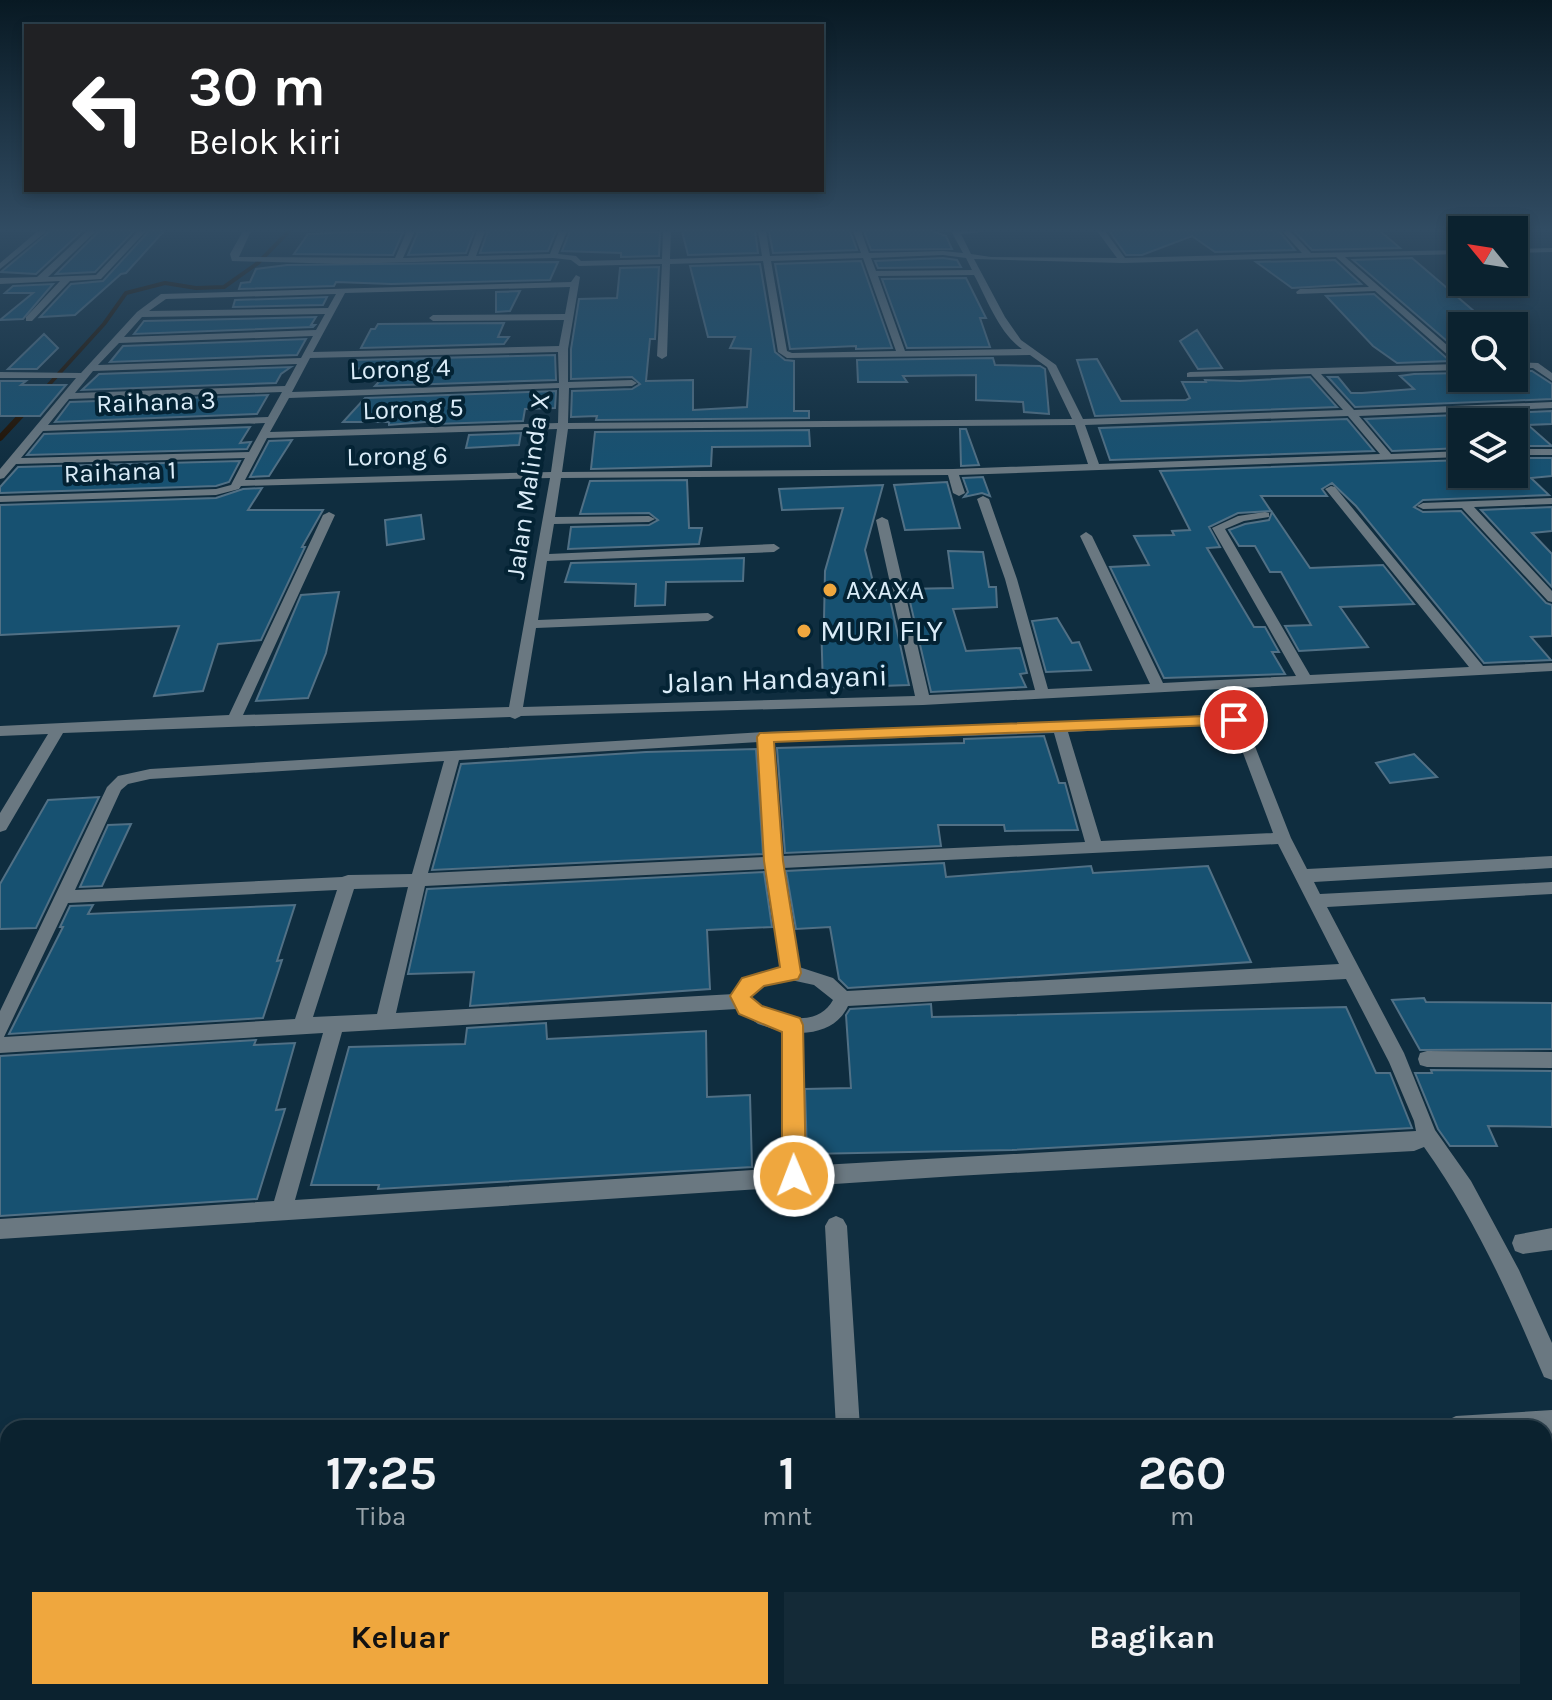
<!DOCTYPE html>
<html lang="id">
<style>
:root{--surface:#0b222f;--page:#142a37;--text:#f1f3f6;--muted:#9aa4aa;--line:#2b3f4b;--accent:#efa73e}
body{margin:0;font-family:Karla,sans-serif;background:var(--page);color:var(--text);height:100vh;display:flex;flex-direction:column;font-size:30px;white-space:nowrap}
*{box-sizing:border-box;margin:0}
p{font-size:26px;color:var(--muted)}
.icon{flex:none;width:44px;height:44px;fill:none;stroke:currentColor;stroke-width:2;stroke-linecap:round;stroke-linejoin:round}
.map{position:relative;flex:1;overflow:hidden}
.panel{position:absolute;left:0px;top:1420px;width:1552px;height:280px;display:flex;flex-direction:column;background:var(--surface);border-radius:24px 24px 0 0;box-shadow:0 4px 12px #0003,0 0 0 2px var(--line)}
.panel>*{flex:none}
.guide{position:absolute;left:24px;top:24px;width:800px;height:168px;border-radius:0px;box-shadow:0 4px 12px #0003,0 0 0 2px var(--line);background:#202124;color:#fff;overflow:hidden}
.needle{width:52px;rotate:300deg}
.controls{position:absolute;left:1448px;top:216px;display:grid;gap:16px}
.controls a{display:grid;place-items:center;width:80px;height:80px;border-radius:0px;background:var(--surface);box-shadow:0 4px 12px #0003,0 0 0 2px var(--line);font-size:40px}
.pin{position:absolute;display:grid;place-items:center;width:68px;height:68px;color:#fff;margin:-34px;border:4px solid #fff;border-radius:50%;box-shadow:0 2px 8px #0007}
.me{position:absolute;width:88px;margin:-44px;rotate:359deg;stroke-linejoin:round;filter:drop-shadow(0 0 6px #0008)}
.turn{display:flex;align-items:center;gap:28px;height:168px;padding:0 32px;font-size:36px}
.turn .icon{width:104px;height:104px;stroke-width:2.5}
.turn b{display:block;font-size:56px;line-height:68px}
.eta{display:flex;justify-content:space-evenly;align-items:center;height:136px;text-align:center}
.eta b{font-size:48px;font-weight:700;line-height:56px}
.button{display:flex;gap:16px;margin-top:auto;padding:16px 32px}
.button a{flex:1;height:92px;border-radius:0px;background:var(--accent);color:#111;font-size:32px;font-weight:700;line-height:92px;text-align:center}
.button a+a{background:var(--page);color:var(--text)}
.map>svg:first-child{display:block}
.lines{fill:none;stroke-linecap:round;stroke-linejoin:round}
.stream-far1{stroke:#210;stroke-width:4}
.stream{stroke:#210;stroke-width:6}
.building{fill:#175171;stroke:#517085;stroke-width:2}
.street{fill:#6a7881;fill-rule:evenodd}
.route{fill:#efa73e;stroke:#9b6d28;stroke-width:2}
.poi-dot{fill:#efa73e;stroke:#042334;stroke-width:3}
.labels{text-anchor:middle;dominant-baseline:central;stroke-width:8;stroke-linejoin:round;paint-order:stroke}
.far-street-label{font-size:26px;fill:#dbecf8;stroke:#042334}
.far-poi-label{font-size:26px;fill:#dbecf8;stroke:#042334;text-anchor:start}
.poi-label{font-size:30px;fill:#dbecf8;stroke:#042334;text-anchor:start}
.street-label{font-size:30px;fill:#dbecf8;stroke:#042334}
</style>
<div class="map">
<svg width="1552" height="1700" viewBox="0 0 1552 1700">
<rect width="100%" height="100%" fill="#0f2d3f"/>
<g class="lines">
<path class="stream-far1" d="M 44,390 L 104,324 L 126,293 L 165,283 L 196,288 L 224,287 L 258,263 L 289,231"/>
<path class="stream" d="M 0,438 L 27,409"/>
</g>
<path class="building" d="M 50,231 L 82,231 L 36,274 L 1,272 Z
M 99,231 L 134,231 L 95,272 L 56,274 Z
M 149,231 L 164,231 L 126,273 L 121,274 L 75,315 L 40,317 L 71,284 L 103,281 Z
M 429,231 L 474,231 L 466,253 L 408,255 L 418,232 Z
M 488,231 L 556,231 L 548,251 L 480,253 Z
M 570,231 L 660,232 L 659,256 L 621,257 L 621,253 L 562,251 Z
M 682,231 L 755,231 L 758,253 L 688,255 Z
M 769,231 L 850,231 L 857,250 L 773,253 Z
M 864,231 L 933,231 L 946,236 L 952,249 L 871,250 Z
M 1112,231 L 1279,231 L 1295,250 L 1215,252 L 1192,236 L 1142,255 L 1126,255 L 1110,232 Z
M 1294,231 L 1380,231 L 1400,248 L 1312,250 Z
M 355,232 L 403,232 L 393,255 L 294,254 L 308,234 Z
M 943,258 L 957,260 L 961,267 L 878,268 L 875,261 Z
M 1412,258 L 1489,324 L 1462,326 L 1462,354 L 1353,260 Z
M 1335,260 L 1361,284 L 1292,288 L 1256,262 Z
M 861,261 L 892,348 L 856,349 L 856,346 L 790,349 L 775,264 Z
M 558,262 L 550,280 L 391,284 L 336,282 L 334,286 L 239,289 L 241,283 L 250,282 L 256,269 L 287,265 Z
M 760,264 L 775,352 L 785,360 L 794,361 L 794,411 L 809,411 L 809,418 L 596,420 L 597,416 L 571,417 L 572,391 L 632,389 L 640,384 L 632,377 L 571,379 L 571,349 L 579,299 L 617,298 L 620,268 L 659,267 L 655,339 L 650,339 L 646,381 L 693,380 L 693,410 L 747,407 L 751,349 L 730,348 L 735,337 L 708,337 L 690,266 Z
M 966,278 L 986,318 L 980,318 L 990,347 L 907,348 L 882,279 Z
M 53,284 L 23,319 L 0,320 L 33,293 L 5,293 L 13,286 Z
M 520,291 L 510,311 L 496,312 L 496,292 Z
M 1374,294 L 1450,361 L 1397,363 L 1373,346 L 1326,296 Z
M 327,297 L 323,305 L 233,307 L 235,300 Z
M 316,317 L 311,325 L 315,325 L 313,327 L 134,334 L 144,321 Z
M 504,323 L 498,337 L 509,337 L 504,344 L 361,348 L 371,329 L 375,329 L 378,324 Z
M 1197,330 L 1222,368 L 1198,369 L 1180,341 Z
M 44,334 L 58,348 L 37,369 L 8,369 Z
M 306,339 L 297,355 L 110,362 L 123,346 Z
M 555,355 L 556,380 L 375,386 L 393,367 L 351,369 L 355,360 Z
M 993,358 L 995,365 L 1040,366 L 1045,369 L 1049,414 L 1024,412 L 1023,402 L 976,400 L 976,375 L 903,376 L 907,382 L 858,382 L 857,360 Z
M 1097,359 L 1121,401 L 1186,400 L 1190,398 L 1182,382 L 1206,382 L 1205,380 L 1240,381 L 1310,377 L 1337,407 L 1095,416 L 1077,360 Z
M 291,367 L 281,374 L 276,383 L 82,390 L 99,374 Z
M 1514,371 L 1532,371 L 1552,384 L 1552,399 L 1355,407 L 1328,377 L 1338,377 L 1351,393 L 1362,393 L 1414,389 L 1400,376 L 1414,374 L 1462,373 L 1462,378 L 1514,378 Z
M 0,381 L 26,381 L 21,385 L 66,385 L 40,416 L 0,416 Z
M 556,391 L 555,408 L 525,409 L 523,421 L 436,424 L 437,421 L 389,425 L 389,422 L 343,422 L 365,398 Z
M 268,395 L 257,414 L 55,422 L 70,402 Z
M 1552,411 L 1552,424 L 1528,425 L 1552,446 L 1514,446 L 1514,422 L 1462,422 L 1462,448 L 1392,451 L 1365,419 Z
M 1347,419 L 1374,451 L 1110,460 L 1099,428 Z
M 250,427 L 240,443 L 251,442 L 247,449 L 27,455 L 44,434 Z
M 960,429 L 966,429 L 979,465 L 961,466 Z
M 809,430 L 810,446 L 712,447 L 711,466 L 591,469 L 595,432 Z
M 521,433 L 519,445 L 466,448 L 469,435 Z
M 292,440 L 269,476 L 250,477 L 269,441 Z
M 1514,458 L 1552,458 L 1552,476 L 1531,478 L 1549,495 L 1423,500 L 1414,507 L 1423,512 L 1461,511 L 1546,603 L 1552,605 L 1552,636 L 1531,637 L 1551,660 L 1484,663 L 1356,506 L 1332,483 L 1322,489 L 1327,496 L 1261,496 L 1271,511 L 1238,513 L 1209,527 L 1220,547 L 1207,548 L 1254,627 L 1265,627 L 1279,652 L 1272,652 L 1285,674 L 1164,678 L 1110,567 L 1149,565 L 1134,536 L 1174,535 L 1172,531 L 1190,530 L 1160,471 L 1462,460 L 1462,474 L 1514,474 Z
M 240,461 L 229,482 L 216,486 L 0,493 L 0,487 L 18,467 Z
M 983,477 L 990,496 L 982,493 L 964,497 L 968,492 L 963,478 Z
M 687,480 L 689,528 L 702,528 L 699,544 L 568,549 L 571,527 L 649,525 L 658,520 L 649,513 L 580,514 L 590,481 Z
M 947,482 L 960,528 L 905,530 L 894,485 Z
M 883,485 L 865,550 L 875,590 L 888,590 L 909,685 L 823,688 L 821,620 L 824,620 L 825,571 L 843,508 L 782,510 L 779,489 Z
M 262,488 L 248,510 L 323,510 L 302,547 L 305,547 L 261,640 L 218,644 L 203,691 L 154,696 L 179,626 L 0,635 L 0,505 L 216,498 L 243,489 Z
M 1552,507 L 1552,531 L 1532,533 L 1552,554 L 1552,587 L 1481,510 Z
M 1272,512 L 1310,568 L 1383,565 L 1414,604 L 1340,607 L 1368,647 L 1299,651 L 1285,626 L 1311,625 L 1281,572 L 1270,572 L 1255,546 L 1239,546 L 1229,530 L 1245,524 L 1269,520 Z
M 421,515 L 424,539 L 387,545 L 385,520 Z
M 948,551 L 983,552 L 989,587 L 996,587 L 997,607 L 953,609 L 966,651 L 1020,648 L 1027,673 L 1020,674 L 1026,687 L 931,692 L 907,589 L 953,588 Z
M 744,558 L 743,581 L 666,582 L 665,605 L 635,606 L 636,584 L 565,582 L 571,563 Z
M 339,592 L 326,653 L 308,698 L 256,701 L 301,595 Z
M 1057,618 L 1072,643 L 1079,642 L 1091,670 L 1046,672 L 1032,621 Z
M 1044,736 L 1059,783 L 1065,783 L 1078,830 L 1005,831 L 1004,825 L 938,825 L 941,846 L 785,853 L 777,748 L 964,743 L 964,739 Z
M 756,749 L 763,854 L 432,870 L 461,764 L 646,752 Z
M 1414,754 L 1437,777 L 1390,783 L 1376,763 Z
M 99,797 L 36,928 L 0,929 L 0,884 L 48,800 Z
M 131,824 L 102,886 L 80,887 L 108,825 Z
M 944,863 L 946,877 L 1091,866 L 1093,873 L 1208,866 L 1251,962 L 848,988 L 839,979 L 830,927 L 796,929 L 786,871 Z
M 764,872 L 772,927 L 707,930 L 710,989 L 470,1006 L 474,972 L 408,974 L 427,889 Z
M 93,905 L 88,914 L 295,905 L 277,961 L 282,960 L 263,1018 L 9,1034 L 63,927 L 60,927 L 70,906 Z
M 1424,998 L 1426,1002 L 1552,1003 L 1552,1049 L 1420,1050 L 1392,1000 Z
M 931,1004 L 932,1017 L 1346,1007 L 1376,1073 L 1390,1073 L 1412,1128 L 1012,1150 L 807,1154 L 805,1089 L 851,1088 L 846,1015 L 850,1009 Z
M 546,1023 L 547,1039 L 706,1031 L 707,1097 L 750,1095 L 752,1167 L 378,1189 L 379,1185 L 311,1185 L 349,1047 L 465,1044 L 467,1028 Z
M 256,1040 L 254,1045 L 295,1043 L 276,1110 L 285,1109 L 257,1199 L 0,1216 L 0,1056 Z
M 1431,1070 L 1552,1071 L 1552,1127 L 1488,1126 L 1497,1146 L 1450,1146 L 1438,1129 L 1415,1073 L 1432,1073 Z"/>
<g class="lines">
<path class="street" d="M 38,231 L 47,231 L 0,269 L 0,263 Z
M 87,231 L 96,231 L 48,277 L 96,275 L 138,231 L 146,231 L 101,279 L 70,281 L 32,321 L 26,321 L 26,317 L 60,281 L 0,284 L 0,278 L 37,277 Z
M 243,231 L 251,231 L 239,257 L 395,258 L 407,231 L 415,231 L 403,258 L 468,256 L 477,231 L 485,231 L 476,256 L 550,254 L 559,231 L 567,231 L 558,254 L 576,256 L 581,261 L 662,259 L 663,231 L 671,231 L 670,259 L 762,256 L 758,231 L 766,231 L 770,256 L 861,253 L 853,231 L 861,231 L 869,253 L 943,251 L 963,253 L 951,231 L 993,231 L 961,234 L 971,254 L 991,257 L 1117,258 L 1097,231 L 1105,231 L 1125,258 L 1302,253 L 1282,231 L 1290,231 L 1311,253 L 1462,250 L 1462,254 L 1345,257 L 1462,358 L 1462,370 L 1321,374 L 1354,410 L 1552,402 L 1552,408 L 1359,416 L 1391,454 L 1462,451 L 1462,457 L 959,475 L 965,493 L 959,496 L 953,493 L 948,475 L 561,478 L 555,517 L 649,516 L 655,519 L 649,522 L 554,524 L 549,554 L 774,544 L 780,548 L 774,552 L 547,561 L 538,620 L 708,613 L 714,617 L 708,621 L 536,628 L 523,707 L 915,696 L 876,520 L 882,517 L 888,520 L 929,695 L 1035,690 L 1005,579 L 977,499 L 983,496 L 989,499 L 1017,579 L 1048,689 L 1150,684 L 1080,536 L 1086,532 L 1092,536 L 1163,683 L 1296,676 L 1212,528 L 1238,516 L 1265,512 L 1269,513 L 1269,517 L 1244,521 L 1225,529 L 1310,675 L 1469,667 L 1327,491 L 1325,489 L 1331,486 L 1335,487 L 1483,666 L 1552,663 L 1552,671 L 923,705 L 521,716 L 515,719 L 510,717 L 63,733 L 6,830 L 0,832 L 0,813 L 48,734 L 0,736 L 0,726 L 229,715 L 323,515 L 329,512 L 335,515 L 243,715 L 509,707 L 550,478 L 241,486 L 239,489 L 216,495 L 0,502 L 0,496 L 216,489 L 231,485 L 245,458 L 16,464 L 4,478 L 0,479 L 0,469 L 76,378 L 0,378 L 0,372 L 81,373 L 137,312 L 161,294 L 571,282 L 576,275 L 580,277 L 568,349 L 568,382 L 632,380 L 637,383 L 632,386 L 569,388 L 568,423 L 1072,419 L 1047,367 L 1030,355 L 787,358 L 778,352 L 763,261 L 670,264 L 667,356 L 662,359 L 657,356 L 662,264 L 579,266 L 571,260 L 553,258 L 344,264 L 232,261 L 230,254 ZM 943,255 L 966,258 L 972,270 L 876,271 L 871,258 ZM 1336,257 L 1369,287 L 1300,289 L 1296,292 L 1297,294 L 1375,291 L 1458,364 L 1190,372 L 1187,373 L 1187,377 L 1311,374 L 1343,410 L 1083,419 L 1056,365 L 1021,340 L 1005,317 L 974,259 L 1123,263 ZM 863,258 L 896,351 L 792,353 L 787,351 L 771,261 ZM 974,275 C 987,299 999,333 1022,349 L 905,351 L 878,276 ZM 570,287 L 565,314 L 433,315 L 429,318 L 433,321 L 564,320 L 559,346 L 313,352 L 345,293 ZM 336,294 L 328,308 L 149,311 L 166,299 ZM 325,314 L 316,330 L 124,337 L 142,317 ZM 313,336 L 301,358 L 98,365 L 119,343 ZM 558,352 L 559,383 L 292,392 L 310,358 ZM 297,364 L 285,386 L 75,393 L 93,371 ZM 559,388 L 558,423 L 270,432 L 289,398 ZM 282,392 L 268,417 L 48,425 L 69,399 ZM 1348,416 L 1380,454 L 1099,464 L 1085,425 ZM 265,423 L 249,452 L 21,458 L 43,431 ZM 1075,425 L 1088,464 L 953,469 L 562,472 L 568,429 ZM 557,429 L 551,472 L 245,480 L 267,438 Z
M 1552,248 L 1552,252 L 1514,253 L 1514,249 Z
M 1514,362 L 1538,363 L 1552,373 L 1552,381 L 1533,368 L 1514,368 Z
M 1514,449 L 1552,449 L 1552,455 L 1514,455 Z
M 1552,498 L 1552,504 L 1474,507 L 1552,591 L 1552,602 L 1548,601 L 1462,508 L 1423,509 L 1417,506 L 1423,503 Z
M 1227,714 L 1247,726 L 1291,838 L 1307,869 L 1552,856 L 1552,868 L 1314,882 L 1320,894 L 1552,882 L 1552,894 L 1327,907 L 1404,1053 L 1435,1130 L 1471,1181 L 1519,1270 L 1552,1343 L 1552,1380 L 1544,1377 C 1510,1297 1475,1218 1424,1147 L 1414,1151 L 956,1176 L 0,1239 L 0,1219 L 274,1201 L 323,1033 L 0,1053 L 0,1011 L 107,787 L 118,776 L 150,769 L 766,732 L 1060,723 ZM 1225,724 L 1234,729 L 1273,833 L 1101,841 L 1068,732 ZM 1054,733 L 1085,842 L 782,856 L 774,742 ZM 759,742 L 766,857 L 428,873 L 459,760 ZM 444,761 L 412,874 L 348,875 L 342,877 L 75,890 L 121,790 L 128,784 L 150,779 ZM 1278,844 L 1339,964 L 847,991 L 833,978 L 799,967 L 783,868 ZM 767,869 L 781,967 L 747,977 L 734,994 L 396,1013 L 425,886 ZM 408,887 L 377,1014 L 313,1017 L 354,889 ZM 337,890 L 295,1019 L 4,1037 L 68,903 ZM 1346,979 L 1389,1062 L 1414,1121 L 1416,1131 L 804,1166 L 801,1033 C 822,1032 839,1025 848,1006 ZM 791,980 L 814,985 L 833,1000 C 817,1030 771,1018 751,999 C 758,983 775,983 791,980 ZM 737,1009 L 758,1024 L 783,1032 L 784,1168 L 295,1200 L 342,1032 Z
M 1427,1051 L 1552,1052 L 1552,1068 L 1427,1067 L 1420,1065 L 1418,1059 L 1420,1053 Z
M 836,1216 L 843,1219 L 847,1226 L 860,1428 L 836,1428 L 825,1226 L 829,1219 Z
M 1552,1228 L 1552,1250 L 1523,1254 L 1515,1251 L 1512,1243 L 1515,1235 Z
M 1552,1410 L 1552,1434 L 1544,1434 L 1544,1428 L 1444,1428 L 1448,1420 L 1456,1416 Z"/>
</g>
<linearGradient id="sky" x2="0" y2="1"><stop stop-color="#081923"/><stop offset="0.49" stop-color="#314c63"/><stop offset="1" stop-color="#314c63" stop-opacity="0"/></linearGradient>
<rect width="1552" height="469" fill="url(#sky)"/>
<path class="route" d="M 1234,715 L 1243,720 L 1240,724 L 774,742 L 783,861 L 801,973 L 798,979 L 764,986 L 751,997 L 762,1006 L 800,1018 L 803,1025 L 806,1176 L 802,1184 L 794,1188 L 786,1184 L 782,1176 L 782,1032 L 739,1014 L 730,996 L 742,978 L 780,967 L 764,861 L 757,737 L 760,733 Z"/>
<g class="poi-dot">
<circle cx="830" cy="590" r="8"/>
<circle cx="804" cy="631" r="8"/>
</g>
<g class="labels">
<g class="far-street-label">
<text transform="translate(400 369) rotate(-2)">Lorong 4</text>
<text transform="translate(156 402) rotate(-2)">Raihana 3</text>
<text transform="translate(413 409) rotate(-2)">Lorong 5</text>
<text transform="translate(397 456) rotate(-1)">Lorong 6</text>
<text transform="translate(120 472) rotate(-2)">Raihana 1</text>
<text transform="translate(528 486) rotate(-82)">Jalan Malinda X</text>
</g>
<g class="far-poi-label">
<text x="846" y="590">AXAXA</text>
</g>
<g class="poi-label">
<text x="820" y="631">MURI FLY</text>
</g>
<g class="street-label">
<text transform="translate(775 679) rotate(-2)">Jalan Handayani</text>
</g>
</g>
</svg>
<div class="controls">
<a><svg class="needle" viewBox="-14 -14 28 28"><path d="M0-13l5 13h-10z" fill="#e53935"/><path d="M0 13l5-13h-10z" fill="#9aa4aa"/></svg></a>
<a><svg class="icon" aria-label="search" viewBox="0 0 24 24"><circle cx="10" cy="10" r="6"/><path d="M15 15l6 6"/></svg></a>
<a><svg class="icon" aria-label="layers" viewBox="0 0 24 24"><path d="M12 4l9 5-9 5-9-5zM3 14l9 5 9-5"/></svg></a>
</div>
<div class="pin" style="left:1234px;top:720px;background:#d93025"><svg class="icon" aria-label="arrive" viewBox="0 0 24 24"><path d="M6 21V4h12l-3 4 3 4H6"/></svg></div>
<svg class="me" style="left:794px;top:1176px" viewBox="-20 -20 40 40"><circle r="17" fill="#efa73e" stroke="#fff" stroke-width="3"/><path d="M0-11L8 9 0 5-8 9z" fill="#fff"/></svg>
<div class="guide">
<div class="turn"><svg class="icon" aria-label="left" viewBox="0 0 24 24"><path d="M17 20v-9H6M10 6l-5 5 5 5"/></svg><div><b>30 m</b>Belok kiri</div></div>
</div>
<section class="panel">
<div class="eta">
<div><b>17:25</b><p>Tiba</p></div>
<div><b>1</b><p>mnt</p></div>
<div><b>260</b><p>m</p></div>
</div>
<div class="button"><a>Keluar</a><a>Bagikan</a></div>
</section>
</div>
